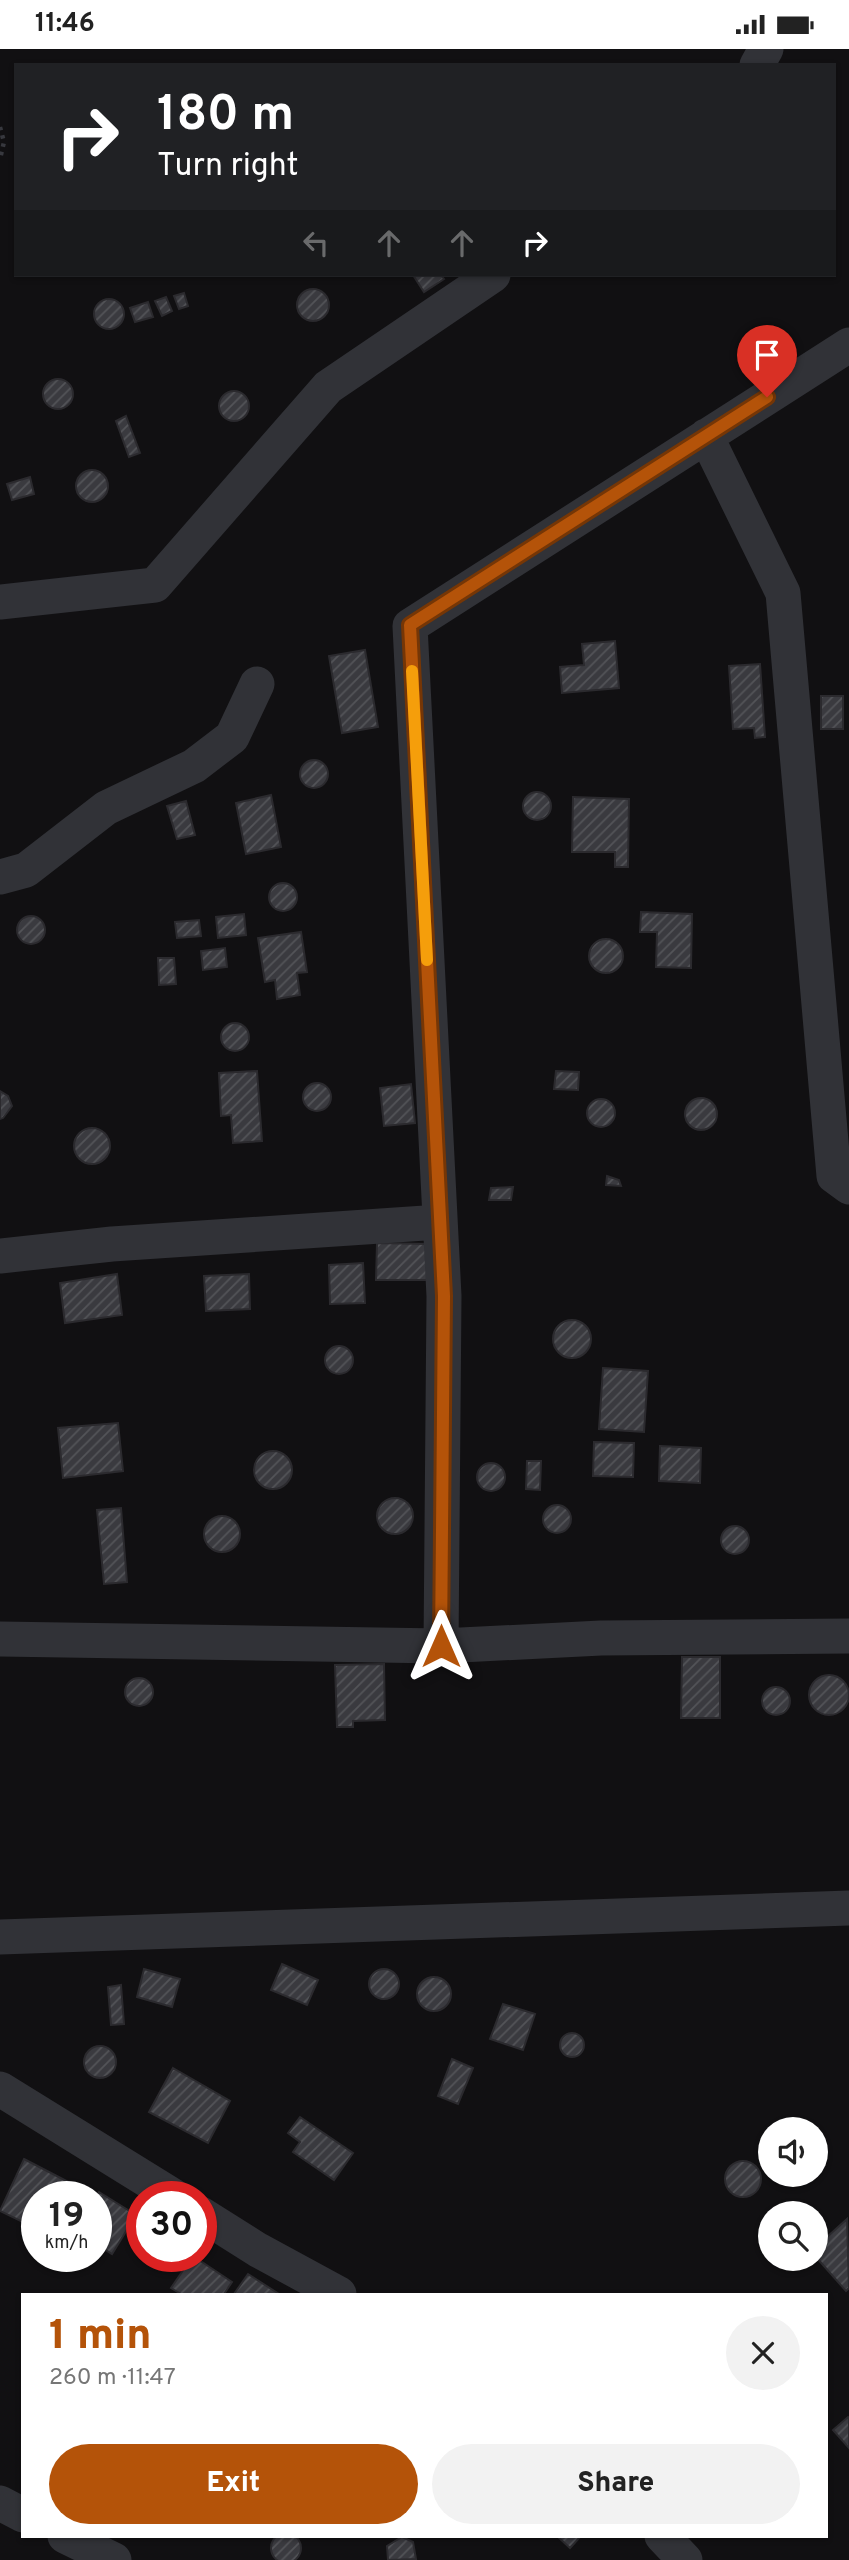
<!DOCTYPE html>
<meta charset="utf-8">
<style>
:root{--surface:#fff;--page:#f2f2f2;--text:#222;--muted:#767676;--accent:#b45309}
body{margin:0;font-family:Overpass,sans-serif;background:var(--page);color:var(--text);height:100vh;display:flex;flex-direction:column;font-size:26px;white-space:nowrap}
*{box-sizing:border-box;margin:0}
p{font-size:23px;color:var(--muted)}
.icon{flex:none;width:38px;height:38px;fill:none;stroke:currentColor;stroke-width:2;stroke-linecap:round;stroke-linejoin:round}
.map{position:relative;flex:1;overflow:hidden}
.sheet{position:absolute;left:21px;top:2244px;width:807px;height:245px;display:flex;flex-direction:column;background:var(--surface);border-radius:0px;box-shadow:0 2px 5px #0004}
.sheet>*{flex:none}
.hud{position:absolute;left:14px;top:14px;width:822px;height:214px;border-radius:0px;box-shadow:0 2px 5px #0004;background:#202124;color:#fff;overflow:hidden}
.tools{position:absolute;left:758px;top:2068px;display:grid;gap:14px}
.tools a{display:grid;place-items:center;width:70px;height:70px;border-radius:50%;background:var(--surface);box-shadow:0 2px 5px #0004;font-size:35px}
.speed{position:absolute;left:21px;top:2132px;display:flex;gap:14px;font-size:35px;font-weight:700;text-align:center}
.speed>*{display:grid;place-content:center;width:91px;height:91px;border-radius:50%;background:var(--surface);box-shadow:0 2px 5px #0004;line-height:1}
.speed small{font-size:18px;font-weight:400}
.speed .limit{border:10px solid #d22;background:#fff;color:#111}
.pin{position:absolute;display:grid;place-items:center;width:60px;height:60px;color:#fff;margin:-72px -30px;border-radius:50% 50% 50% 0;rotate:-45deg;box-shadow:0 0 7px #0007}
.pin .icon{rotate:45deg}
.me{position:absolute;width:77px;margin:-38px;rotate:0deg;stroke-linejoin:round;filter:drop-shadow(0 0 5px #0008)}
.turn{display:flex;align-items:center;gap:24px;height:147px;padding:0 28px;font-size:32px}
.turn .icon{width:91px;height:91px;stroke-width:2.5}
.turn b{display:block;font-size:49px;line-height:60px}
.lanes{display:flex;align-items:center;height:66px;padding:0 28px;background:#0003;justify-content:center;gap:35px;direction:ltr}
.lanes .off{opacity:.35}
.round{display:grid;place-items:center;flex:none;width:74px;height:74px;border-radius:37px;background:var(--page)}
.headline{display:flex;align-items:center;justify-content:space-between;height:119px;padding:0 28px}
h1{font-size:42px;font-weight:800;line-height:52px;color:var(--accent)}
.action{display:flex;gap:14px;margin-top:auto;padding:14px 28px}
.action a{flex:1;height:80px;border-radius:42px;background:var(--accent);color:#fff;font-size:28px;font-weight:800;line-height:80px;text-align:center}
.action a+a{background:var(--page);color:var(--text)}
.status{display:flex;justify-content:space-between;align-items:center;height:49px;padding:0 35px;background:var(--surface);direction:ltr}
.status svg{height:19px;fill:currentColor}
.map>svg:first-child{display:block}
.building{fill:url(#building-hatch);stroke:#2b2a2e;stroke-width:2}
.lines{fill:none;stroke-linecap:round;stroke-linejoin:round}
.path{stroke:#37383e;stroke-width:4.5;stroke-dasharray:3.5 5;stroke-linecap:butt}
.minor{stroke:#313237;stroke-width:35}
.route-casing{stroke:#753606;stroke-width:18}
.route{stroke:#b45309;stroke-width:12}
.slow{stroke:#f59e0b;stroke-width:12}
</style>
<div class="status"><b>11:46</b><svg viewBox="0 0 49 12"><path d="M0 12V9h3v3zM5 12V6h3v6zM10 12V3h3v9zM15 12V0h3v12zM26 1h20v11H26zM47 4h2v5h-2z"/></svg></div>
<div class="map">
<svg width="849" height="2511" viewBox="0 0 849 2511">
<defs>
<pattern id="building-hatch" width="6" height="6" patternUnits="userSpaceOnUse" patternTransform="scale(1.75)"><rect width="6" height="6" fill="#3a3a3f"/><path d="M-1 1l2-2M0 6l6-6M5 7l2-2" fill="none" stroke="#535458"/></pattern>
</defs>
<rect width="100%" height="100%" fill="#111012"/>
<path class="building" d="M 413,226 L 441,226 L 444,230 L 424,243 Z
M297 256a16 16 0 1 1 32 0a16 16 0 1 1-32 0Z
M 184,244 L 188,257 L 179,260 L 174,247 Z
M 166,248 L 172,262 L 162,267 L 155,252 Z
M94 265a15 15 0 1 1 30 0a15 15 0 1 1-30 0Z
M 148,253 L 153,268 L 135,273 L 130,259 Z
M43 345a15 15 0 1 1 30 0a15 15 0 1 1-30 0Z
M219 357a15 15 0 1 1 30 0a15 15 0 1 1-30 0Z
M 126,367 L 140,404 L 129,408 L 116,372 Z
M76 437a16 16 0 1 1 32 0a16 16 0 1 1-32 0Z
M 30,428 L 34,445 L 12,451 L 7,435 Z
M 615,592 L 619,639 L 562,644 L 560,618 L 584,616 L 582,595 Z
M 365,601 L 378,678 L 342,684 L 329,607 Z
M 760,615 L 765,688 L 755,689 L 754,679 L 733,680 L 729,617 Z
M 821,647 L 843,647 L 843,680 L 821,680 Z
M300 725a14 14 0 1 1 28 0a14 14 0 1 1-28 0Z
M523 757a14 14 0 1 1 28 0a14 14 0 1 1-28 0Z
M 271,746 L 281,798 L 246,805 L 236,754 Z
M 573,748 L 629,750 L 628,818 L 615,818 L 615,803 L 572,803 Z
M 186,752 L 195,786 L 177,790 L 167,757 Z
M269 848a14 14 0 1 1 28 0a14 14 0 1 1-28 0Z
M 641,863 L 692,865 L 691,919 L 656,918 L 657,883 L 640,883 Z
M 244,865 L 246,886 L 218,889 L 216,868 Z
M17 881a14 14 0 1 1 28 0a14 14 0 1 1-28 0Z
M 199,871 L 201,887 L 177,889 L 175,873 Z
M 301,883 L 307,923 L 297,924 L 300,946 L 277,950 L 275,931 L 265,933 L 258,889 Z
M589 907a17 17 0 1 1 34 0a17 17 0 1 1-34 0Z
M 225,899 L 227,918 L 203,921 L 201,902 Z
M 158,909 L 174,909 L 176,935 L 159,936 Z
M221 988a14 14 0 1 1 28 0a14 14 0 1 1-28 0Z
M 257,1022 L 262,1092 L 233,1094 L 231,1066 L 221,1067 L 219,1024 Z
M 556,1022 L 579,1023 L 578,1041 L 554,1040 Z
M303 1048a14 14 0 1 1 28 0a14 14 0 1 1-28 0Z
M 411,1035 L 415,1074 L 384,1077 L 380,1039 Z
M 0,1042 L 8,1047 L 12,1057 L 3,1069 L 0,1070 Z
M685 1065a16 16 0 1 1 32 0a16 16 0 1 1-32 0Z
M587 1064a14 14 0 1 1 28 0a14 14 0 1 1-28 0Z
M74 1097a18 18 0 1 1 36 0a18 18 0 1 1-36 0Z
M 607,1127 L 619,1131 L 621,1137 L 606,1136 Z
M 513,1138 L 511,1151 L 489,1151 L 491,1139 Z
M 377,1194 L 429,1195 L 428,1231 L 376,1231 Z
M 363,1214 L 365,1254 L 330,1255 L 329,1216 Z
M 117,1225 L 122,1266 L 65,1274 L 60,1234 Z
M 249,1225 L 250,1260 L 206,1262 L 204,1227 Z
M553 1290a19 19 0 1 1 38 0a19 19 0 1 1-38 0Z
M325 1311a14 14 0 1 1 28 0a14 14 0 1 1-28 0Z
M 603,1319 L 648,1322 L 644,1383 L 599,1380 Z
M 118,1374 L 123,1422 L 63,1429 L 58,1379 Z
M 594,1393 L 634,1394 L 633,1428 L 593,1427 Z
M 660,1397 L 701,1399 L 700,1434 L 659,1432 Z
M254 1421a19 19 0 1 1 38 0a19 19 0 1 1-38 0Z
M 527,1412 L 541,1412 L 540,1441 L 526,1440 Z
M477 1428a14 14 0 1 1 28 0a14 14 0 1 1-28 0Z
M377 1467a18 18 0 1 1 36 0a18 18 0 1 1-36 0Z
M543 1470a14 14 0 1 1 28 0a14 14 0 1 1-28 0Z
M 121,1459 L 127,1533 L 104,1535 L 97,1461 Z
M204 1485a18 18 0 1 1 36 0a18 18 0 1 1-36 0Z
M721 1491a14 14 0 1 1 28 0a14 14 0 1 1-28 0Z
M 682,1608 L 720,1608 L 720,1669 L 681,1669 Z
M 384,1615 L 385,1671 L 353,1672 L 353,1678 L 337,1678 L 335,1616 Z
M809 1646a20 20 0 1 1 40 0a20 20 0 1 1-40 0Z
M125 1643a14 14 0 1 1 28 0a14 14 0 1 1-28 0Z
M762 1652a14 14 0 1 1 28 0a14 14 0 1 1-28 0Z
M 282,1915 L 318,1931 L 307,1956 L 271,1941 Z
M369 1935a15 15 0 1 1 30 0a15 15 0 1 1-30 0Z
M 144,1920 L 180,1930 L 172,1958 L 137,1948 Z
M417 1945a17 17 0 1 1 34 0a17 17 0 1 1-34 0Z
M 121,1936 L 124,1975 L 111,1976 L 108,1938 Z
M 503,1955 L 535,1965 L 523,2001 L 490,1990 Z
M560 1996a12 12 0 1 1 24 0a12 12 0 1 1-24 0Z
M84 2013a16 16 0 1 1 32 0a16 16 0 1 1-32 0Z
M 452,2010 L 473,2019 L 458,2055 L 438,2047 Z
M 173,2019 L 230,2052 L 208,2094 L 149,2063 Z
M 300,2068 L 353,2104 L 334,2131 L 293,2103 L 300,2093 L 288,2084 Z
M 24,2110 L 80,2139 L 76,2147 L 37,2147 L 37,2180 L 0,2162 Z
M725 2130a18 18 0 1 1 36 0a18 18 0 1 1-36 0Z
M 99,2143 L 136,2166 L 112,2205 L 96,2195 L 96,2147 Z
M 847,2170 L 849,2239 L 846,2242 L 816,2208 L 816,2198 Z
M 193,2207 L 232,2233 L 224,2245 L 181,2245 L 171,2239 Z
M 248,2225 L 279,2245 L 234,2245 Z
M 848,2368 L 849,2369 L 849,2399 L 833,2381 Z
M271 2499a15 15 0 1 1 30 0a15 15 0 1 1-30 0Z
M 557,2487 L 581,2487 L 570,2499 Z
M 402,2488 L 413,2493 L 416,2510 L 388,2511 L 387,2497 Z"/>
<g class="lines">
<path class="path" d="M 0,78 L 4,93 L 0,110"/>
<path class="minor" d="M 757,16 L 766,0
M 706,387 L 783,544 L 834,1127 L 849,1138
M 0,553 L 155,536 L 328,338 L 493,226
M 0,828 L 26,821 L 106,759 L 194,717 L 232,688 L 257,635
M 0,1207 L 112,1195 L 440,1173
M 0,1590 L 441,1597 L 601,1589 L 849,1587
M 441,1597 L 444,1247 L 410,577 L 849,296
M 0,1888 L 849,1859
M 0,2040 L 173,2147
M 201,2165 L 258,2201 L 339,2245
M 0,2454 L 23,2466
M 65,2487 L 114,2511
M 662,2487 L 685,2511"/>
</g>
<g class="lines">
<g class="route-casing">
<path id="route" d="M 441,1597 L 444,1247 L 410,576 L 767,348"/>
</g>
<use href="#route" class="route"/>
<path class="slow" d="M 412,622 L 427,911"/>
</g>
</svg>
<div class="tools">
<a><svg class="icon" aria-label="sound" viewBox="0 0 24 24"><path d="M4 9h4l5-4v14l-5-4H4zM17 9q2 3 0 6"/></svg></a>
<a><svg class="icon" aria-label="search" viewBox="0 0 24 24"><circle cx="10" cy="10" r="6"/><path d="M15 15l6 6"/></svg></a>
</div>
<div class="speed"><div>19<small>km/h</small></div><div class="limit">30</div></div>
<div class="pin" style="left:767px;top:348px;background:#d93025"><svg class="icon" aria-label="arrive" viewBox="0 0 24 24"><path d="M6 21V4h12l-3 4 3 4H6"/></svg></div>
<svg class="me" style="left:441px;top:1597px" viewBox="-20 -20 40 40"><path d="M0-17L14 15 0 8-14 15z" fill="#b45309" stroke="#fff" stroke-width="4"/></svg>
<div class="hud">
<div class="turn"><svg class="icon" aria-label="right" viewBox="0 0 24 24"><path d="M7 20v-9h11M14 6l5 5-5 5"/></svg><div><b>180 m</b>Turn right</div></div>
<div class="lanes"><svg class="icon off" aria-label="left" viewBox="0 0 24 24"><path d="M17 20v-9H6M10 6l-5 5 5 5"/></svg><svg class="icon off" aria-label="ahead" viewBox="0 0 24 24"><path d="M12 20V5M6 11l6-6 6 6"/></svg><svg class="icon off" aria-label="ahead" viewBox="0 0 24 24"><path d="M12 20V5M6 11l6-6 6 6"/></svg><svg class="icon" aria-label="right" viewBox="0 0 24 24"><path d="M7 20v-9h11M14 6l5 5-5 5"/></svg></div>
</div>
<section class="sheet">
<div class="headline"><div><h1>1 min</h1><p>260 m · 11:47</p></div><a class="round"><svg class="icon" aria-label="close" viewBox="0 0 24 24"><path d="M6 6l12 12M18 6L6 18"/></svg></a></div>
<div class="action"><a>Exit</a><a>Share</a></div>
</section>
</div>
